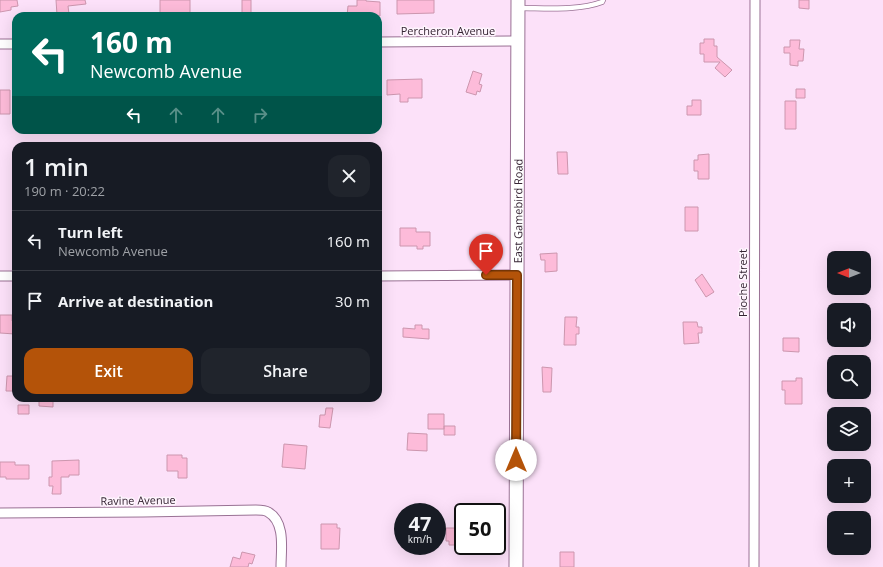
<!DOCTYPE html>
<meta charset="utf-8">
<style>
:root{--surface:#171b24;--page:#20242c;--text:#f1f3f6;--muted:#9ea1a6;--line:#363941;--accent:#b45309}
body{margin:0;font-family:"Open Sans",sans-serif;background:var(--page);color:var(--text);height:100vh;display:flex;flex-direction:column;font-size:15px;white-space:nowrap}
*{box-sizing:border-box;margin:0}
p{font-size:13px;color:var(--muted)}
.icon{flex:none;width:22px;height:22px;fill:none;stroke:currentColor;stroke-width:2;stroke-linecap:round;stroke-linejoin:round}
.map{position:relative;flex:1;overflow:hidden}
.drawer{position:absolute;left:12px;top:142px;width:370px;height:260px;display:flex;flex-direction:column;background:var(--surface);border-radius:12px;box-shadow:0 4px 16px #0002}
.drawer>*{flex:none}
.banner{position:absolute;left:12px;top:12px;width:370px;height:122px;border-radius:12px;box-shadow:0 4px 16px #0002;background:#00695c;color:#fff;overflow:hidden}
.needle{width:26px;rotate:270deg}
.fabs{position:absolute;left:827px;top:251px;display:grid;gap:8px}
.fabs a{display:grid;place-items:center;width:44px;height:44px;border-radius:8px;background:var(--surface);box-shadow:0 4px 16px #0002;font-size:20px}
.speed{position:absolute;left:394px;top:503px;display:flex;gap:8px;font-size:20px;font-weight:700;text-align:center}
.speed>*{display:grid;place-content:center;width:52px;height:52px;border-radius:50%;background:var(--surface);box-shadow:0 4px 16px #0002;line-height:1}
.speed small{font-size:10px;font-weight:400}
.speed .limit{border:2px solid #111;border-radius:6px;background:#fff;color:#111}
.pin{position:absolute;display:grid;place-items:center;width:34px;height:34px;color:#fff;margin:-41px -17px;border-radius:50% 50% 50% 0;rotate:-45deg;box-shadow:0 0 4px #0007}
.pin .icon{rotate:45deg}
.me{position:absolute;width:44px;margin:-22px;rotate:0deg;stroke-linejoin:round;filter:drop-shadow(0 0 3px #0008)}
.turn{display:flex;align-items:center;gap:14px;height:84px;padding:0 12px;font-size:18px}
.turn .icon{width:52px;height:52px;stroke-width:2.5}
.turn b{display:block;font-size:28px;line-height:34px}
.lanes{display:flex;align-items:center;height:38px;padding:0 12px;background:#0003;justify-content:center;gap:20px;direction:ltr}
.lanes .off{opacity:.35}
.round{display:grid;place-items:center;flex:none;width:42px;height:42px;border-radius:12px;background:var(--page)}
.headline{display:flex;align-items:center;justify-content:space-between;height:68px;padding:0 12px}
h1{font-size:24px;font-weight:600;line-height:30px}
.cta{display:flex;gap:8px;margin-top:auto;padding:8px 12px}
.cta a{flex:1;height:46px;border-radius:12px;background:var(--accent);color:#fff;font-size:16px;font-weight:600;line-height:46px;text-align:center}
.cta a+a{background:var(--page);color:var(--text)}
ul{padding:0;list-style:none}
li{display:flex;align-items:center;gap:12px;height:60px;padding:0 12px;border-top:1px solid var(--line)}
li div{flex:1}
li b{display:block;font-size:15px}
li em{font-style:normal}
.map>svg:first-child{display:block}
.building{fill:#fdbbd9;stroke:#cc96ae}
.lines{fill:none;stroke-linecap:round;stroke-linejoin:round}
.service-casing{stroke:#997194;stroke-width:6}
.minor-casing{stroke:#997194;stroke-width:11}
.secondary-casing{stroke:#997194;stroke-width:15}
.service{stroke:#fff;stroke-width:4.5}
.minor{stroke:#fff;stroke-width:9}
.secondary{stroke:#fff;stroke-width:13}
.route-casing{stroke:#753606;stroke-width:10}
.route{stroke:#b45309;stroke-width:7}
.labels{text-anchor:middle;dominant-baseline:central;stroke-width:3;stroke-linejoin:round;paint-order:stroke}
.street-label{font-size:11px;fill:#352433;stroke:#fef5fd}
</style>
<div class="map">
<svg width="883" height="567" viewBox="0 0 883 567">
<rect width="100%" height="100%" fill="#fce1f9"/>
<path class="building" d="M 0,0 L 17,0 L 18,6 L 11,7 L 11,10 L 0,12 Z
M 56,0 L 85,0 L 86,4 L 68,6 L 69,14 L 57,15 Z
M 160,0 L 190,0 L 190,16 L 160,16 Z
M 242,0 L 251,0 L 251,13 L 242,14 Z
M 357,0 L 366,0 L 366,1 L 380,2 L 380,16 L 347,16 L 348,6 L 357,6 Z
M 397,0 L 434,0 L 434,13 L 397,14 Z
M 799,0 L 809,0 L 809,9 L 799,8 Z
M 704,39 L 714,39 L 714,46 L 717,46 L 717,57 L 732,70 L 725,77 L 715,68 L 720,62 L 704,62 L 704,54 L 700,54 L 700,43 L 704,43 Z
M 790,40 L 800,40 L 799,49 L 804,49 L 803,61 L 798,61 L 798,66 L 790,65 L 790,53 L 784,53 L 784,47 L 790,47 Z
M 473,71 L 482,74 L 479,84 L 482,85 L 480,92 L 477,91 L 476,95 L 466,92 Z
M 422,79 L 422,98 L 408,98 L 408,102 L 400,102 L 400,94 L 387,95 L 387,80 Z
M 796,89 L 805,89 L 805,98 L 796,98 Z
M 0,90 L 10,90 L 10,114 L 0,114 Z
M 692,100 L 701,100 L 701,115 L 687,115 L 687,106 L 692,106 Z
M 785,101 L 796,101 L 796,129 L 785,129 Z
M 557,152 L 567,152 L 568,174 L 558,174 Z
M 709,154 L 709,179 L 698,179 L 698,171 L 694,171 L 694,160 L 698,160 L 698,155 Z
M 685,207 L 698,207 L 698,231 L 685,231 Z
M 400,228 L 416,228 L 416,232 L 430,232 L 430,246 L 423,246 L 423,249 L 417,249 L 417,246 L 400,246 Z
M 557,253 L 557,271 L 545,272 L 545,260 L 541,260 L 540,254 Z
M 702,274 L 714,292 L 706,297 L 695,280 Z
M 0,315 L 12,315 L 12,321 L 15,321 L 15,334 L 0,333 Z
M 565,317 L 577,317 L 576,327 L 579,327 L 579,334 L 576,334 L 576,345 L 564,345 Z
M 683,322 L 697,322 L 698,327 L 702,327 L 702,333 L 698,333 L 699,343 L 684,344 Z
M 415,325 L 422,325 L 422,329 L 429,329 L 429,339 L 403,337 L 403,328 L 415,329 Z
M 783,338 L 799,338 L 799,352 L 783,351 Z
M 542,367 L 552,368 L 551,392 L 543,392 Z
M 7,376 L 16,376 L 16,391 L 6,391 Z
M 796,378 L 802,378 L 802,404 L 785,404 L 785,390 L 782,390 L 782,381 L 796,381 Z
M 39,400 L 53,400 L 53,407 L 39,406 Z
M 18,405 L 29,405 L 29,414 L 18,414 Z
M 326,408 L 333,408 L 330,428 L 319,427 L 320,415 L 325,415 Z
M 428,414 L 444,414 L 444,429 L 428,429 Z
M 444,426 L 455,426 L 455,435 L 444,435 Z
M 408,433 L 427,434 L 427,451 L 407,450 Z
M 284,444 L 307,446 L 305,469 L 282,467 Z
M 167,455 L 182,455 L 182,458 L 187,458 L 187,478 L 178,478 L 178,471 L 167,471 Z
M 79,460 L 79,475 L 69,475 L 69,477 L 61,477 L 61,494 L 52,494 L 53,486 L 49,486 L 49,477 L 52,477 L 52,461 Z
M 0,462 L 15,462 L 15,465 L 29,465 L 29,479 L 6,479 L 6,477 L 0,477 Z
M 321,524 L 337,524 L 337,528 L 340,528 L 339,549 L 321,549 Z
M 446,528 L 463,528 L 463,545 L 449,545 L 449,541 L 446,541 Z
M 242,552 L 255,555 L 252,564 L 249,563 L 248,567 L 230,567 L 233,557 L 240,559 Z
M 560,552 L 574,552 L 574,567 L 560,567 Z"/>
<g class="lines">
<g class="service-casing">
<path id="service" d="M 519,8 C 545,8 579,11 602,2 L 603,0"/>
</g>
<g class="minor-casing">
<path id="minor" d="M 378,42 L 518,41
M 0,44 L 16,44
M 0,276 L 16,276
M 378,276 L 517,275
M 0,513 L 143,512 L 256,510 C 260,510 265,510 268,512 C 286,522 281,550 281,567
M 754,567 L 755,0"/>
</g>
<g class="secondary-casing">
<g id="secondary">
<path id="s1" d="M 516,567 L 518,0"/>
</g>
</g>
<use href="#service" class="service"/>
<use href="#minor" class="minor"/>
<use href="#secondary" class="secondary"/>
</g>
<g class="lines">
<g class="route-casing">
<path id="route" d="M 486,275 L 517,275 L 516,460"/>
</g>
<use href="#route" class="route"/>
</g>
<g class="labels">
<g class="street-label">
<text x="448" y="30">Percheron Avenue</text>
<text stroke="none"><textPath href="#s1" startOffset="356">East Gamebird Road</textPath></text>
<text transform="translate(742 283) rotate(-90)">Pioche Street</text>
<text transform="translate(138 500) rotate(-1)">Ravine Avenue</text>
</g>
</g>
</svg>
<div class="fabs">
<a><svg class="needle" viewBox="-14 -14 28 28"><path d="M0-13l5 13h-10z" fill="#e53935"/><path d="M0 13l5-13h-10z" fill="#9ea1a6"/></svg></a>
<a><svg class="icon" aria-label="sound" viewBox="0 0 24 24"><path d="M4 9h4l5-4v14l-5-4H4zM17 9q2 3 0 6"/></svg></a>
<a><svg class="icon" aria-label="search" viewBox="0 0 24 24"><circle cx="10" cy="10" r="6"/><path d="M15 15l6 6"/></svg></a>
<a><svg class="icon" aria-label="layers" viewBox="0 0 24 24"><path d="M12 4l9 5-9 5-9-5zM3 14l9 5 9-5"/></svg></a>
<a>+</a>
<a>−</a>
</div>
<div class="speed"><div>47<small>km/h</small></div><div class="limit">50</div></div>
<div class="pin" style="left:486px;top:275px;background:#d93025"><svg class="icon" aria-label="arrive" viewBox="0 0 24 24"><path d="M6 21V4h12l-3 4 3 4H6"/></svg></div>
<svg class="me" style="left:516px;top:460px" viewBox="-20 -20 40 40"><circle r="19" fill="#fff"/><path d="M0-13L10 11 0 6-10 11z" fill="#b45309"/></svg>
<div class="banner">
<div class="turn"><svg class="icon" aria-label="left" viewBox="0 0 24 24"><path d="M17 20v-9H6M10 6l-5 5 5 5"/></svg><div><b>160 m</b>Newcomb Avenue</div></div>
<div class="lanes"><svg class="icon" aria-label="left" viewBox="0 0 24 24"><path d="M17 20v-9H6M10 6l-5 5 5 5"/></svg><svg class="icon off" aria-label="ahead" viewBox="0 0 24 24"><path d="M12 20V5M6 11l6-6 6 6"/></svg><svg class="icon off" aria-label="ahead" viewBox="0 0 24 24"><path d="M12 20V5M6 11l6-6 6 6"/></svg><svg class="icon off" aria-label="right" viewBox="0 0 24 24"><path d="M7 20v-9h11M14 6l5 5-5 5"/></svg></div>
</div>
<section class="drawer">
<div class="headline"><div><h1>1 min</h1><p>190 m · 20:22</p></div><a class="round"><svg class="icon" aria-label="close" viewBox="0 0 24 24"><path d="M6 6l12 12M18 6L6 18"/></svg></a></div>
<ul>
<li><svg class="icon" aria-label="left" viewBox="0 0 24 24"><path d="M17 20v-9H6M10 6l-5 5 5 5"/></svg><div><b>Turn left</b><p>Newcomb Avenue</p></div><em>160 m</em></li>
<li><svg class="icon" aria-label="arrive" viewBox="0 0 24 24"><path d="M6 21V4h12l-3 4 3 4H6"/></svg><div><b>Arrive at destination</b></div><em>30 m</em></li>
</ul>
<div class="cta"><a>Exit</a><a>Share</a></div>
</section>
</div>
